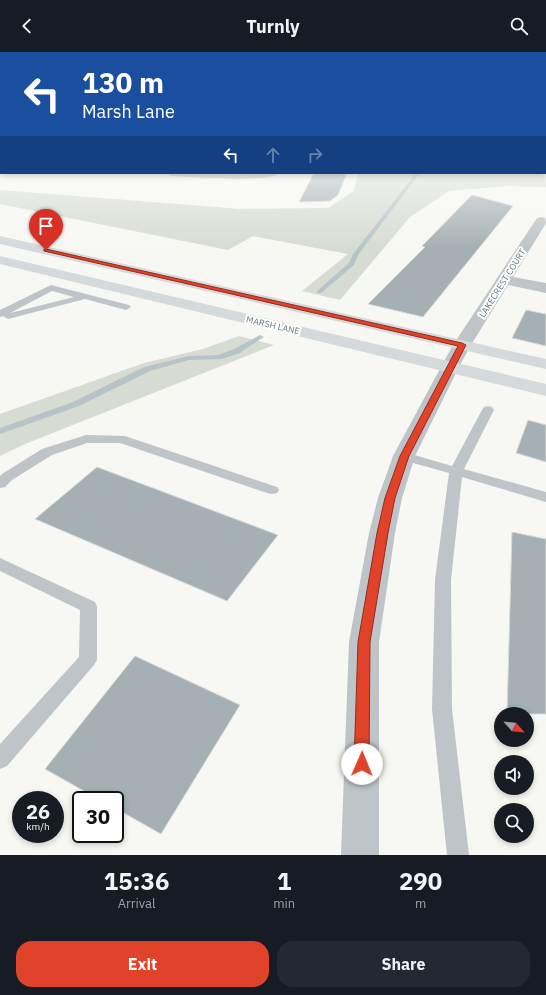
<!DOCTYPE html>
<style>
:root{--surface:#171b24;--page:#242831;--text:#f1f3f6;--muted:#9ea1a6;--accent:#e1432a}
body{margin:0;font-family:"IBM Plex Sans",sans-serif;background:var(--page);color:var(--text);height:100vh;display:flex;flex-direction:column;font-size:15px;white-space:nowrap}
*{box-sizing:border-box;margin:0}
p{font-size:13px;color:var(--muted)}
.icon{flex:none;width:22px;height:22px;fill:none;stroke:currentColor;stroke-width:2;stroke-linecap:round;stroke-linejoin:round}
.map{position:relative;height:803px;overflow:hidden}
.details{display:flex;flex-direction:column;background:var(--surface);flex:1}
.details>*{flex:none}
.guide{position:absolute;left:0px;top:0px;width:546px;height:122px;box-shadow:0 2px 6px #0003;background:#1a4fa0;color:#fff;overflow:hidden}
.needle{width:26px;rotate:117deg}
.controls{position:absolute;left:494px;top:655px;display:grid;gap:8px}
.controls a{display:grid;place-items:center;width:40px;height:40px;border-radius:50%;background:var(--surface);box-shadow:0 2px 6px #0003;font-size:20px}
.speed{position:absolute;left:12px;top:739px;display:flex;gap:8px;font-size:20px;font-weight:700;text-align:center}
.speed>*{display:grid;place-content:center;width:52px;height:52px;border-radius:50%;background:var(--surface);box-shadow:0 2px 6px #0003;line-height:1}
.speed small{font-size:10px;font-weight:400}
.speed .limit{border:2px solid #111;border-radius:6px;background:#fff;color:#111}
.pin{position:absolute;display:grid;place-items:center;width:34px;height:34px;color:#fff;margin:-41px -17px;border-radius:50% 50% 50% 0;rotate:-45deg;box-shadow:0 0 4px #0007}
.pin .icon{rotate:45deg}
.me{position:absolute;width:44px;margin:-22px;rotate:1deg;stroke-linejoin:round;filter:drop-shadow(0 0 3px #0008)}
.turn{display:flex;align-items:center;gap:14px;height:84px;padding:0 16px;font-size:18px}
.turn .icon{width:52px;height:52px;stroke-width:2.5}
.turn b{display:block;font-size:28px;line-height:34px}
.lanes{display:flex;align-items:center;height:38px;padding:0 16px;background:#0003;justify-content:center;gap:20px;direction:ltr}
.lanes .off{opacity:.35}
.eta{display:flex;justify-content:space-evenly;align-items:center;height:68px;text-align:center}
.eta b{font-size:24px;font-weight:700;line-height:28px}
.cta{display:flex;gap:8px;margin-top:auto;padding:8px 16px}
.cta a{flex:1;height:46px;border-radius:16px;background:var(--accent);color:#fff;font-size:16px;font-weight:700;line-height:46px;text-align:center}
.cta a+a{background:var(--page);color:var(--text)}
header{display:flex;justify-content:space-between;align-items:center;height:52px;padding:0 16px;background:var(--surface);font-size:18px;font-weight:700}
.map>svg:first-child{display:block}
.green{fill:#d7dcd3}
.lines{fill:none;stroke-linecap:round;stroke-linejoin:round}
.stream{fill:#b6c4c7;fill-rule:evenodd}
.building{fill:#a5b0b4;stroke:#d9d9d7}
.lane{fill:#bec4c7;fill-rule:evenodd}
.street{fill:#bec4c7;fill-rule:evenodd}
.secondary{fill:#d4d9db;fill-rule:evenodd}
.route{fill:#e1432a;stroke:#922c1b}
.labels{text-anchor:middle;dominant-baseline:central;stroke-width:4;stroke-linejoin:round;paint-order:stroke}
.far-street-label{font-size:9px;fill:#63767f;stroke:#fff}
</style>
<header><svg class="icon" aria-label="back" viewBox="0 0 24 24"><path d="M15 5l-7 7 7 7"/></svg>Turnly<svg class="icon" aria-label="search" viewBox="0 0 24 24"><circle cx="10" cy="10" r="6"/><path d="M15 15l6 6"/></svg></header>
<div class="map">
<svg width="546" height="803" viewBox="0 0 546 803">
<rect width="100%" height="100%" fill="#f7f7f4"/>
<path class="green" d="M 545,84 L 546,135 L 508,134 L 449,139 L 410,165 L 340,248 L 302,239 L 348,202 L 253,184 L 228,198 L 0,152 L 0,138 L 241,157 L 328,156 L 354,139 L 358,121 L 545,121 Z
M 239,284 L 274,293 L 25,392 L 0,404 L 0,362 L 144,311 L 203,297 Z"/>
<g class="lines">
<path class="stream" d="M 545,105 L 546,105 L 546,107 L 545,107 Z
M 416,121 L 420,121 L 358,203 L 354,213 L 321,241 L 317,241 L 317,239 L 349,211 L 353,202 Z
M 260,283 L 264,285 L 262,286 L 240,301 L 222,307 L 189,308 L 150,319 L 79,354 L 0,382 L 0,376 L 73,350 L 144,315 L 189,304 L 218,303 L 234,297 Z"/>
</g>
<path class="building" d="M 314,121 L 347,121 L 338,143 L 330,149 L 299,150 Z
M 472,143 L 513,154 L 423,265 L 368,252 L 425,195 L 422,194 Z
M 526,258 L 546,262 L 546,294 L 512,286 Z
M 528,368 L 546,373 L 546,410 L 516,401 Z
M 97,415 L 278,483 L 227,549 L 35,467 Z
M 512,480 L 546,487 L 546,662 L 507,662 Z
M 135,604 L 240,653 L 161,782 L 115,756 L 115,748 L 100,748 L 45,717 Z"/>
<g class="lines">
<path class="lane" d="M 51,233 L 129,253 L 131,255 L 126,258 L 85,247 L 8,267 L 3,264 L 0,265 L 0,258 ZM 52,239 L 74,245 L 10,261 Z
M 488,354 L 492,355 L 494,358 L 464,417 L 546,440 L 546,450 L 462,425 L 451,528 L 452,657 L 469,803 L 447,803 L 432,657 L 435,528 L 449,421 L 399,407 L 397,404 L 399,401 L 404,400 L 452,414 L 482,358 L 484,355 Z
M 86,383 L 125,384 L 277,435 L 279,438 L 277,441 L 272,442 L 267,441 L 120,391 L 87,391 L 52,403 L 12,428 L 5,435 L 0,436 L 0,424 L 2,422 L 42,397 Z
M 0,506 L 95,550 L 97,555 L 97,608 L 94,613 L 7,714 L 0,717 L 0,692 L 79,605 L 80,558 L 0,519 Z"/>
<path class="street" d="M 0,84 L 1,84 L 1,87 L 0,87 Z
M 0,110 L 1,110 L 1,116 L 0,116 Z
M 166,121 L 280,121 C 271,131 188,125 171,124 Z
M 541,165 L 545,166 L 546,171 L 513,225 L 546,231 L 546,241 L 508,233 L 471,293 L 459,315 L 415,404 L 402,446 L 395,481 L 379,590 L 379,803 L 341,803 L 349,590 L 369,481 L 378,446 L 393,404 L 441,315 L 453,293 L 535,169 L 537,166 Z"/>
<path class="secondary" d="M 0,184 L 546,307 L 546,317 L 0,192 Z
M 0,204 L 546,332 L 546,344 L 0,212 Z"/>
</g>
<linearGradient id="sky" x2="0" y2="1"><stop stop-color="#94badb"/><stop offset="0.43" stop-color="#fbfbfa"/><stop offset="1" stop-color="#fbfbfa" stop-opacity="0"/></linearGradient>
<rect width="546" height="196" fill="url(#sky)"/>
<path class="route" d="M 46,197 L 462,291 L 466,293 L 409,404 L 395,446 L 388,481 L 370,590 L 369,712 L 367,717 L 362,719 L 356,717 L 354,712 L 358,590 L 377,481 L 385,446 L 400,404 L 458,294 L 44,199 L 44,197 Z"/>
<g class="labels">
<g class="far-street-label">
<text transform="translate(502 231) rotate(-58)">LAKECREST COURT</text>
<text transform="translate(273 273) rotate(13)">MARSH LANE</text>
</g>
</g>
</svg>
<div class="controls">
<a><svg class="needle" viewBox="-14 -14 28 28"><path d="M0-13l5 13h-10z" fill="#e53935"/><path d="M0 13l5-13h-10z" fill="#9ea1a6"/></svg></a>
<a><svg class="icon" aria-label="sound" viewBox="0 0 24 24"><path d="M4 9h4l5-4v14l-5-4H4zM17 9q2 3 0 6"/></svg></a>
<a><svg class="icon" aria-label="search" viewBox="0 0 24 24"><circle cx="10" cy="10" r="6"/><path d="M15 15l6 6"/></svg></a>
</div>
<div class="speed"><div>26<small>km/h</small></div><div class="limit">30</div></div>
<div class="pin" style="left:46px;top:198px;background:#d93025"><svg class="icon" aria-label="arrive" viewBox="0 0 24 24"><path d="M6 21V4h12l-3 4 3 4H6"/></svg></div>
<svg class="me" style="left:362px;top:712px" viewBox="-20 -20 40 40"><circle r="19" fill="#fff"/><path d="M0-13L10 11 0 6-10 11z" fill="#e1432a"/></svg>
<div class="guide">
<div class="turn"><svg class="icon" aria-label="left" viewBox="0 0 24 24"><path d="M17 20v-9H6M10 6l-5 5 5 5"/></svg><div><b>130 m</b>Marsh Lane</div></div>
<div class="lanes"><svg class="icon" aria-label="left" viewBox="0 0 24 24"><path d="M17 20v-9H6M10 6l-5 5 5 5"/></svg><svg class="icon off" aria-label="ahead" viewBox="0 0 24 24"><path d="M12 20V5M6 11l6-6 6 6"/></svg><svg class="icon off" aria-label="right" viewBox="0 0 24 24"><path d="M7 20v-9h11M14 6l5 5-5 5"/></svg></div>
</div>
</div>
<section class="details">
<div class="eta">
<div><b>15:36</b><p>Arrival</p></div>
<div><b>1</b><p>min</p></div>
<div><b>290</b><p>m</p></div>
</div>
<div class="cta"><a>Exit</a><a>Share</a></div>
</section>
